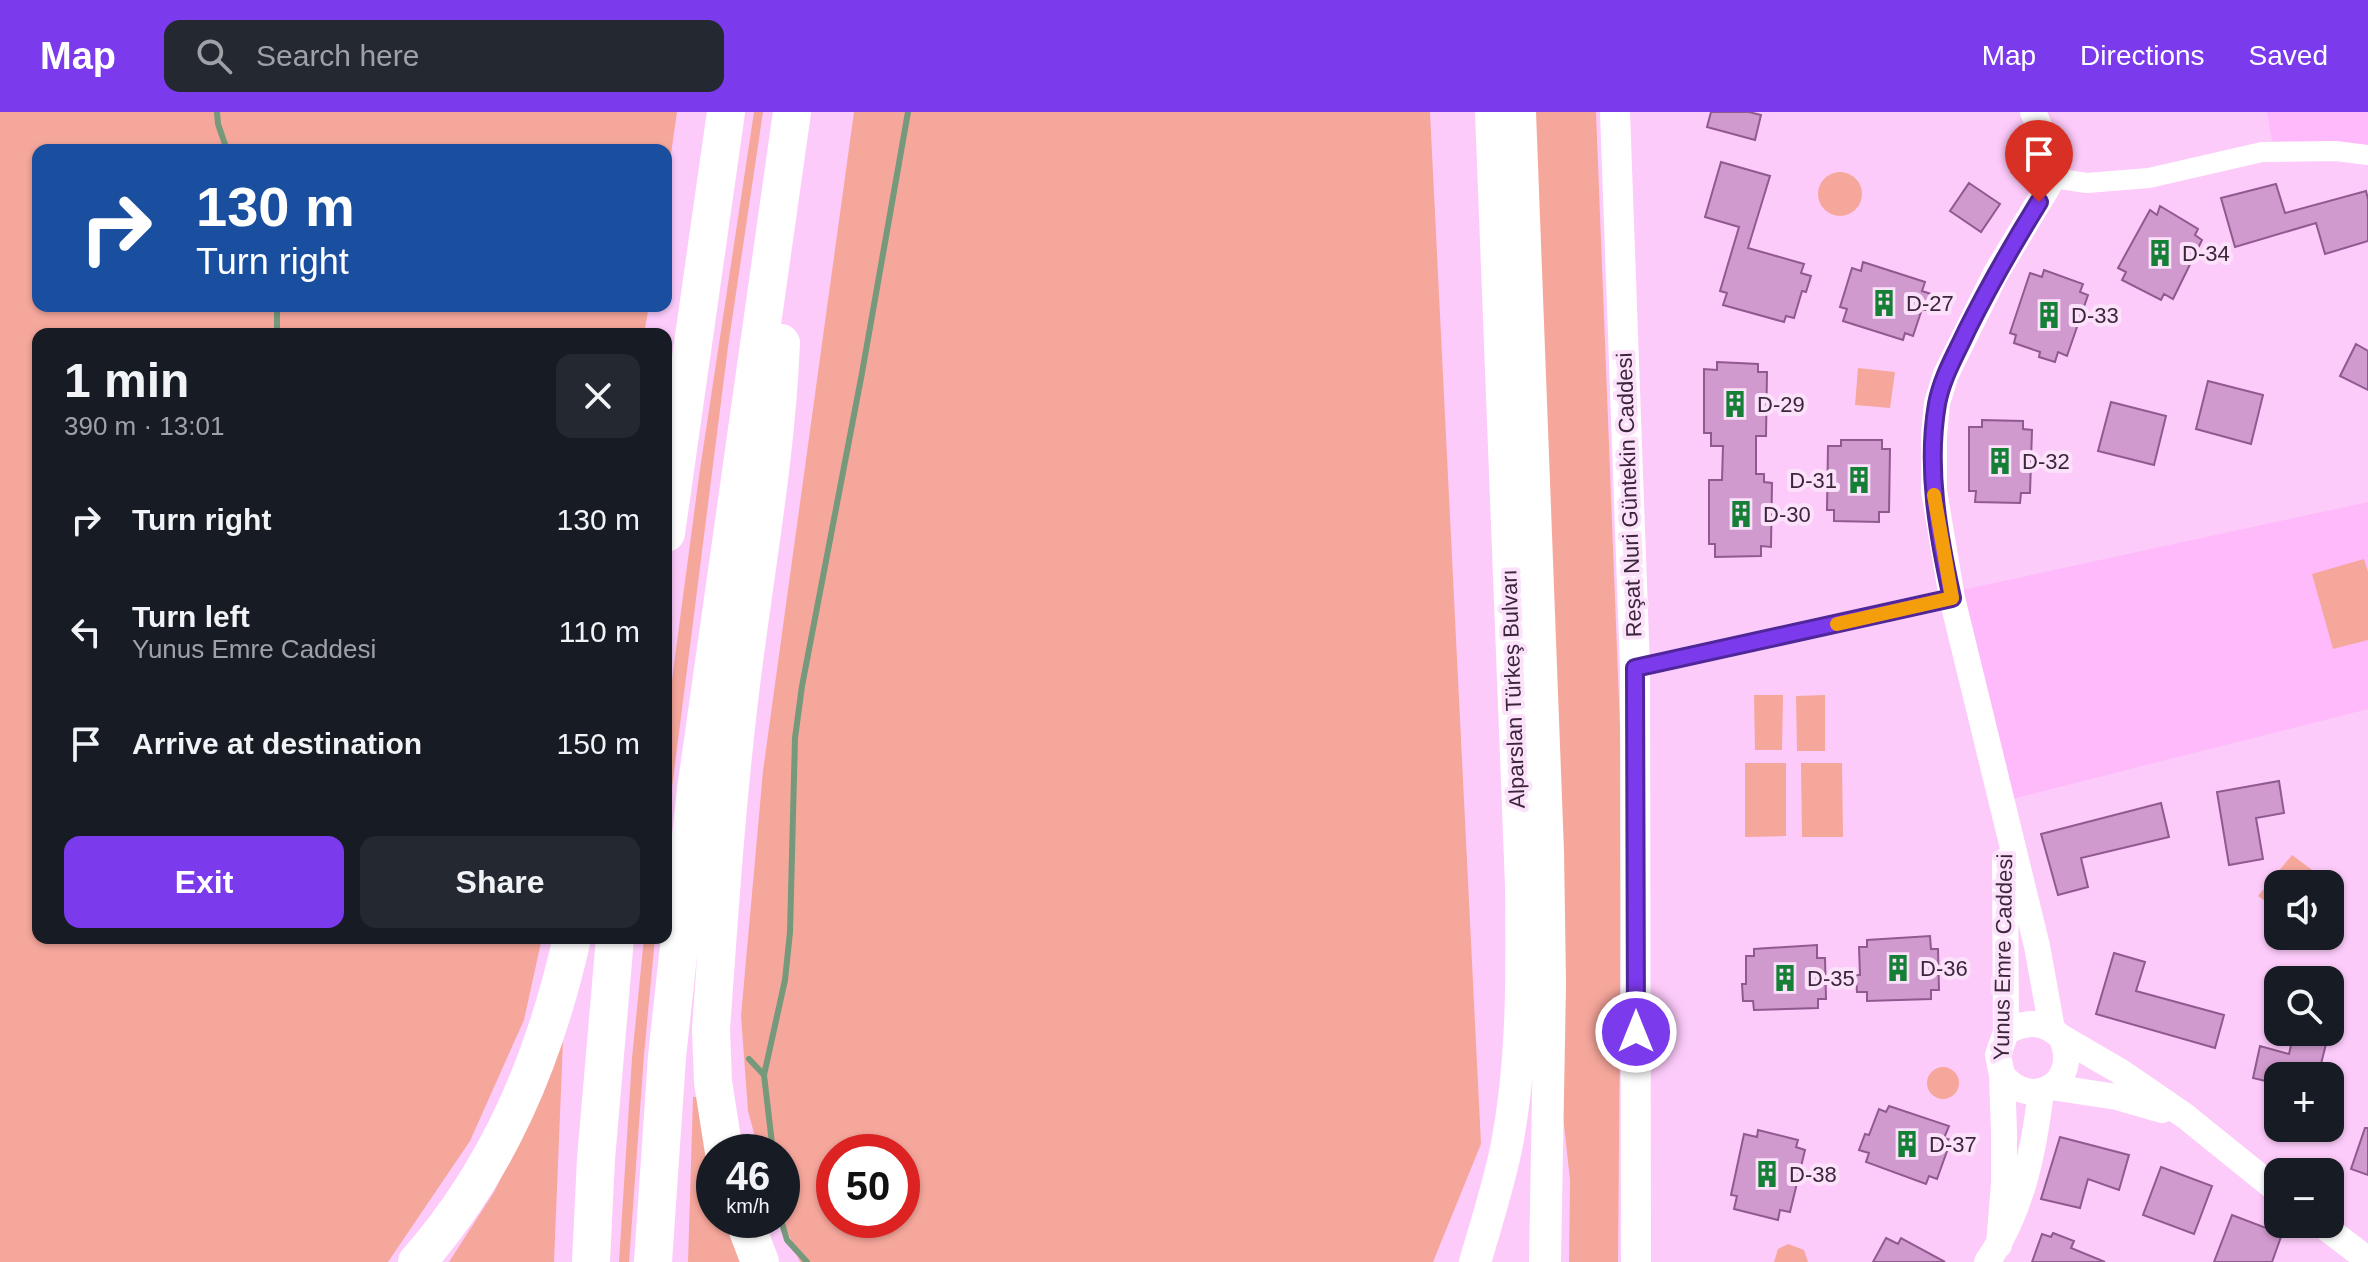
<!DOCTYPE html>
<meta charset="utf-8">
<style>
:root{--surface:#171b24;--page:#242831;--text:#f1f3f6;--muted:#9ea1a6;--accent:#7c3aed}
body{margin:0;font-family:Arial,sans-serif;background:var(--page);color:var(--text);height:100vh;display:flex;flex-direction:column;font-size:30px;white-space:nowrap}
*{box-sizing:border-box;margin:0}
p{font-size:26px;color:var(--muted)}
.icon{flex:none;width:44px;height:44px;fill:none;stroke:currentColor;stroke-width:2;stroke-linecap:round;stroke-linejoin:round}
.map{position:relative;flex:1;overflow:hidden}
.panel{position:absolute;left:32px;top:216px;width:640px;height:616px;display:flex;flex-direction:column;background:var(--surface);border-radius:16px;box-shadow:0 2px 6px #0004}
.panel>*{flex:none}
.guide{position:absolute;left:32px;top:32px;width:640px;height:168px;border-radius:16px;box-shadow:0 2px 6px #0004;background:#1a4fa0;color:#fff;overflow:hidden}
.buttons{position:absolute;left:2264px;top:758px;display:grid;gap:16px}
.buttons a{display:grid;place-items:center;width:80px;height:80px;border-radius:16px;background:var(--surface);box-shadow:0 2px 6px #0004;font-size:40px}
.speed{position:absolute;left:696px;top:1022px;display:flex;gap:16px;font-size:40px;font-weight:700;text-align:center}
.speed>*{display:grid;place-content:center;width:104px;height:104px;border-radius:50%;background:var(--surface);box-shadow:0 2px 6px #0004;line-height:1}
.speed small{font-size:20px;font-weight:400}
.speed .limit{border:12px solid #d22;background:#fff;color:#111}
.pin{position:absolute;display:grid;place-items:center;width:68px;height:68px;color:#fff;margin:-82px -34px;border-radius:50% 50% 50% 0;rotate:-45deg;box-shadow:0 0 8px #0007}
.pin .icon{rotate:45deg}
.me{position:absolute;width:88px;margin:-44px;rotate:0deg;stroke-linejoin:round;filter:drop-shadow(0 0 6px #0008)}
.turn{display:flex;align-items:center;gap:28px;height:168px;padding:0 32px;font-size:36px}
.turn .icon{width:104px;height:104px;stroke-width:2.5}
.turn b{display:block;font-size:56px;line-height:68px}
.round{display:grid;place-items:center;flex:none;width:84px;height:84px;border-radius:16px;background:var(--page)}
.head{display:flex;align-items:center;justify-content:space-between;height:136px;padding:0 32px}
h1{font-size:48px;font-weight:600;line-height:60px}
.primary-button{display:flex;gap:16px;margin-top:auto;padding:16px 32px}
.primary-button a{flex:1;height:92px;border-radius:16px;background:var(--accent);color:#fff;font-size:32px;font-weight:600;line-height:92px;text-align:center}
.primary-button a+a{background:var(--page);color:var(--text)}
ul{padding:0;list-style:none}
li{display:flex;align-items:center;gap:24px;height:112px;padding:0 32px}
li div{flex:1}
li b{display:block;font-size:30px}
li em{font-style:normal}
header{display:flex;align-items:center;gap:48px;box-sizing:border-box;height:112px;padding:0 40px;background:var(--accent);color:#fff}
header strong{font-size:38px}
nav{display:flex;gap:44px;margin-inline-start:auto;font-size:28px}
.search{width:560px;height:72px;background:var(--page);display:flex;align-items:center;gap:20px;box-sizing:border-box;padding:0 28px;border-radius:16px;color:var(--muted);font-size:30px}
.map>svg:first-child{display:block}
.built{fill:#febafb}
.green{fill:#f6a79c;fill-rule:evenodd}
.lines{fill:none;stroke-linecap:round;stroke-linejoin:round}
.stream{stroke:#76997c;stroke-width:6}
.building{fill:#d19ace;stroke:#90598f;stroke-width:2}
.minor{stroke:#fff;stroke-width:20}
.tertiary{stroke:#fff;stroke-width:26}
.secondary{stroke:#fff;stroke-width:30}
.primary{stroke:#fff;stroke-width:32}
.motorway{stroke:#fff;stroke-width:38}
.route-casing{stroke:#51269a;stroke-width:20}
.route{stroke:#7c3aed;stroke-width:14}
.slow{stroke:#f59e0b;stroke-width:14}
.labels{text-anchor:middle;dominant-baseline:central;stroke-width:8;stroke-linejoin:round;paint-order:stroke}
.poi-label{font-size:22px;fill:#3d253c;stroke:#fbe2fa;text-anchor:start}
.street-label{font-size:22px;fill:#3d253c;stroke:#fbe2fa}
</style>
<header>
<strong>Map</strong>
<div class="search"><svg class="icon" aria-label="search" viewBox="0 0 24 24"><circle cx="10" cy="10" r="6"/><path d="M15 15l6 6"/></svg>Search here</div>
<nav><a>Map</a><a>Directions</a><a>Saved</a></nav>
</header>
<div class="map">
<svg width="2368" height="1150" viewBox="0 0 2368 1150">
<rect width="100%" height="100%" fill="#fdcbfa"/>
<path class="built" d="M 2267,0 L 2368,0 L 2368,33 L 2318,29 L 2272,29 Z
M 2368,390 L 2368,597 L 2012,687 L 1962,478 Z"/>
<path class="green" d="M 0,0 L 677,0 L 666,77 L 666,38 L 38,38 L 38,194 L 649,194 L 644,222 L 38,222 L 38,826 L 542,826 L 524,908 L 470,1029 L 388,1150 L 0,1150 Z
M 754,0 L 763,0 L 728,235 L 666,723 L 666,624 L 673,560 L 699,364 Z
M 854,0 L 1430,0 L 1481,1032 L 1433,1150 L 800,1150 L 782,1106 L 782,1040 L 759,1040 L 748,999 L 741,904 L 763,659 ZM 834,1040 L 902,1040 L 902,1108 L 834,1108 Z
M 1534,0 L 1596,0 L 1622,666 L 1618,1150 L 1569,1150 L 1570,1068 L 1562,995 Z
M1818 82a22 22 0 1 1 44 0a22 22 0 1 1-44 0Z
M 1858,256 L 1895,260 L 1890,296 L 1855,293 Z
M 2364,447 L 2368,460 L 2368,528 L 2333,537 L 2312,462 Z
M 1754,583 L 1783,583 L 1782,638 L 1755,638 Z
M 1825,583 L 1825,639 L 1797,639 L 1796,584 Z
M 1745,651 L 1786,651 L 1786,724 L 1745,725 Z
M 1801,651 L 1842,651 L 1843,725 L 1802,725 Z
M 2292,743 L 2319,763 L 2311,772 L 2278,772 L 2278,798 L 2258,784 Z
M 644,826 L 655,826 L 644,943 L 629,1150 L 619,1150 L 632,946 Z
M 563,929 L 554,1150 L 449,1150 L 494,1080 L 533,1003 Z
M1927 971a16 16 0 1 1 32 0a16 16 0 1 1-32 0Z
M 693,985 L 697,985 L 714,1065 L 714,1108 L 727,1108 L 743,1150 L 688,1150 Z
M 1788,1132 L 1804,1138 L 1808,1150 L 1774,1150 L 1778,1137 Z"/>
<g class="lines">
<path class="stream" d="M 217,0 L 218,12 L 227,38
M 277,194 L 277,222
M 749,947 L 764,963
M 773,1040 L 764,963 L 785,868 L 790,820 L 795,626 L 802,574 L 862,261 L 908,0
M 781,1108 L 787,1128 L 807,1150"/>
</g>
<path class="building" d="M 1711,0 L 1749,0 L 1761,3 L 1755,28 L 1707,15 Z
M 1721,50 L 1770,64 L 1748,136 L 1804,152 L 1801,161 L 1811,164 L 1806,180 L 1802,179 L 1794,206 L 1786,204 L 1784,210 L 1723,193 L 1727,181 L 1720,179 L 1739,115 L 1705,105 Z
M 1969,71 L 2000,92 L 1981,120 L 1950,99 Z
M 2276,72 L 2285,101 L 2366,79 L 2368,87 L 2368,129 L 2325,142 L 2316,111 L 2235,135 L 2221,86 Z
M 2160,94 L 2198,117 L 2195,123 L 2202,128 L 2173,187 L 2164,182 L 2161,188 L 2122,168 L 2126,160 L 2118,156 L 2150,98 L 2157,103 Z
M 1863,150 L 1925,170 L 1922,179 L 1931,182 L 1926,198 L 1922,197 L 1913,224 L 1905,221 L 1903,228 L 1843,209 L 1847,197 L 1840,195 L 1852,156 L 1861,159 Z
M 2044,158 L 2083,172 L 2080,180 L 2088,183 L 2067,244 L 2058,240 L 2055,250 L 2039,245 L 2040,240 L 2014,231 L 2016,223 L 2010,221 L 2030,161 L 2042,165 Z
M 2356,232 L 2368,239 L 2368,278 L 2340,264 Z
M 1717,250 L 1758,252 L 1758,260 L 1767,260 L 1766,324 L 1756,324 L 1756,362 L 1764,362 L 1764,370 L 1772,371 L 1771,435 L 1761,434 L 1761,444 L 1715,445 L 1715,432 L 1709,432 L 1709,368 L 1722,368 L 1723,334 L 1711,334 L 1711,321 L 1704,321 L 1704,257 L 1717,258 Z
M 2208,269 L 2263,283 L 2251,332 L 2196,317 Z
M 2111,290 L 2166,304 L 2154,353 L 2098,339 Z
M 1982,308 L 2023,309 L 2023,317 L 2032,318 L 2030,381 L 2021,381 L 2020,391 L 1975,390 L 1976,379 L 1969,379 L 1969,315 L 1982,315 Z
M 1841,328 L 1882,328 L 1882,337 L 1890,337 L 1889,400 L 1879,400 L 1879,410 L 1834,409 L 1834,398 L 1827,398 L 1828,334 L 1841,334 Z
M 2279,669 L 2284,701 L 2256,706 L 2263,747 L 2229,753 L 2217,680 Z
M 2161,691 L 2169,725 L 2081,746 L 2088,775 L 2058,783 L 2041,722 Z
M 1930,824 L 1931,837 L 1938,837 L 1939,878 L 1931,878 L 1931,887 L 1867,889 L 1867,880 L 1857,880 L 1856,863 L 1860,863 L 1859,835 L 1867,835 L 1867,828 Z
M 1817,833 L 1817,846 L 1825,846 L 1826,887 L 1818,887 L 1818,896 L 1754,898 L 1753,889 L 1743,889 L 1742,872 L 1746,872 L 1746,844 L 1754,844 L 1754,837 Z
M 2114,841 L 2145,850 L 2136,879 L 2224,903 L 2215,936 L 2096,902 Z
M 2294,920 L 2329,920 L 2318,964 L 2278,964 L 2278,972 L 2253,966 L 2260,934 L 2289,942 Z
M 1889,994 L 1949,1014 L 1944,1026 L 1951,1028 L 1937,1067 L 1929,1064 L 1926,1072 L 1866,1050 L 1869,1041 L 1859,1038 L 1865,1022 L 1869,1023 L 1879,997 L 1886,1000 Z
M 2365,1016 L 2368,1016 L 2368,1063 L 2351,1057 Z
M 1758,1018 L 1798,1028 L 1796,1035 L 1805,1038 L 1790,1100 L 1780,1098 L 1778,1108 L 1734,1097 L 1737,1084 L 1731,1083 L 1744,1022 L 1757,1025 Z
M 2060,1025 L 2129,1043 L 2119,1078 L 2088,1067 L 2080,1096 L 2041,1087 Z
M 2161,1055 L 2212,1074 L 2194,1122 L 2143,1103 Z
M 2232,1103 L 2282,1122 L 2272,1150 L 2214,1150 Z
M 2053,1121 L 2074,1129 L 2071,1136 L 2105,1150 L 2032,1150 L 2042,1122 L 2051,1125 Z
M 1886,1126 L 1898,1132 L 1901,1126 L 1945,1150 L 1873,1150 Z"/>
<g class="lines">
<path class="minor" d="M 2053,66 L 2087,71 L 2149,66 L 2262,40 L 2336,39 L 2368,43
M 1635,556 L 1952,486"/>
<path class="tertiary" d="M 2033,0 L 2052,43 L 2053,66 L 1996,161 L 1946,262 L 1937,291 L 1934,324 L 1934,379 L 1952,486 L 2037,834 L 2052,917
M 2006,920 C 2026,909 2043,908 2061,925 L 2121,960 L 2185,1004 L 2278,1079
M 2002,963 C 2033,1001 2082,969 2061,925
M 2051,975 L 2117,985 L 2162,998
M 2321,1112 L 2368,1148
M 1999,1133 L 2004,1072 L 2004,1021 L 2002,963 L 1998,943 L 2006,920 L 2005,749
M 1987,1150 C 2022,1100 2034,1038 2041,979"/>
<path class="secondary" d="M 1615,0 L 1635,556 L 1636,1150"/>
<path class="primary" d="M 1520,0 L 1548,740 L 1550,871 L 1545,1150
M 1475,1150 C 1486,1113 1498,1075 1506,1037 C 1523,951 1522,862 1521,774 L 1491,0"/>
<path class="motorway" d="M 666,421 L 726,0
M 724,1040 L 713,970 L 711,917 C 719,807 726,698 739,589 C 753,469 776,352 781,231
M 744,1108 L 760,1150
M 417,1150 C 499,1057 545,946 572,826
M 591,1150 L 596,1047 L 615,826
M 653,1150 L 667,945 L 696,678 L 792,0"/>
</g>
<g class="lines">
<g class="route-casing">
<path id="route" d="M 1636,920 L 1635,556 L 1952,486 C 1938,423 1926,356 1937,292 C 1942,265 1956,242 1967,218 C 1989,174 2013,132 2039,90"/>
</g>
<use href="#route" class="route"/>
<path class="slow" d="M 1837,512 L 1952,486 L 1934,383"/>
</g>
<defs>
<g id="building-bare" transform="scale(2.16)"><path d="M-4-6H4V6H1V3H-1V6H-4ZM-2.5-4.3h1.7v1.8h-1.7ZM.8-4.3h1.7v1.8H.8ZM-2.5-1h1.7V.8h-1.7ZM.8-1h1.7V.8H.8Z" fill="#147f35" stroke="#fbe2fa" stroke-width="2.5" paint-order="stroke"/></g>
</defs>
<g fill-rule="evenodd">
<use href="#building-bare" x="2160" y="141"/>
<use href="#building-bare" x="1884" y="191"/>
<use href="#building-bare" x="2049" y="203"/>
<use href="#building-bare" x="1735" y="292"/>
<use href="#building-bare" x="2000" y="349"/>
<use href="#building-bare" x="1859" y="368"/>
<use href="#building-bare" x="1741" y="402"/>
<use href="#building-bare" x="1898" y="856"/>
<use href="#building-bare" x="1785" y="866"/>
<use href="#building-bare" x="1907" y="1032"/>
<use href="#building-bare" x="1767" y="1062"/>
</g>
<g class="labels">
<g class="poi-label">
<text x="2182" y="141">D-34</text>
<text x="1906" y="191">D-27</text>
<text x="2071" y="203">D-33</text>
<text x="1757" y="292">D-29</text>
<text x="2022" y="349">D-32</text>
<text x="1837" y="368" text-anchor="end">D-31</text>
<text x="1763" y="402">D-30</text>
<text x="1920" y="856">D-36</text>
<text x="1807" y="866">D-35</text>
<text x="1929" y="1032">D-37</text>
<text x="1789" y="1062">D-38</text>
</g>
<g class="street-label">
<text transform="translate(1629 383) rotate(-92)">Reşat Nuri Güntekin Caddesi</text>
<text transform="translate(1513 577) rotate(-92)">Alparslan Türkeş Bulvarı</text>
<text transform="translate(2003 845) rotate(-89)">Yunus Emre Caddesi</text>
</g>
</g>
</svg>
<div class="buttons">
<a><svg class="icon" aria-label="sound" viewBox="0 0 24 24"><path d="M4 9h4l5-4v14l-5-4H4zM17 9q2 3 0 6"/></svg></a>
<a><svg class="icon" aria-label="search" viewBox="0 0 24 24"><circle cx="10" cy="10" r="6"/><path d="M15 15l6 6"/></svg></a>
<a>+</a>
<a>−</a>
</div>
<div class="speed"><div>46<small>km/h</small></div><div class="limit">50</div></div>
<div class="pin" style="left:2039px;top:90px;background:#d93025"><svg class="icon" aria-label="arrive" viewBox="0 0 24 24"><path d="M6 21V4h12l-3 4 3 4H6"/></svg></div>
<svg class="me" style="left:1636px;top:920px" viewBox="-20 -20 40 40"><circle r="17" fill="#7c3aed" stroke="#fff" stroke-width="3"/><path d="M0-11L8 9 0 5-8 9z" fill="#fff"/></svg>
<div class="guide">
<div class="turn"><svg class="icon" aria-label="right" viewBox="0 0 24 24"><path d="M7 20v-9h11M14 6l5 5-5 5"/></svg><div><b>130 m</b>Turn right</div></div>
</div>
<section class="panel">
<div class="head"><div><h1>1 min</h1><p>390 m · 13:01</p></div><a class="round"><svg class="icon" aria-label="close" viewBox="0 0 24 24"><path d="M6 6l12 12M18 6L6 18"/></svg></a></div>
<ul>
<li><svg class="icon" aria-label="right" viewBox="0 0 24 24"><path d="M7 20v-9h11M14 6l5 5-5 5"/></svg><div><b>Turn right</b></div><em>130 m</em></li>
<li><svg class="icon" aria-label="left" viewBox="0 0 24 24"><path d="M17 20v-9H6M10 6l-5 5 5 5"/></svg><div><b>Turn left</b><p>Yunus Emre Caddesi</p></div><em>110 m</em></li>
<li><svg class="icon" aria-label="arrive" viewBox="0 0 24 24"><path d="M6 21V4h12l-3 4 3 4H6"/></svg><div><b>Arrive at destination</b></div><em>150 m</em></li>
</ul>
<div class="primary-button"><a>Exit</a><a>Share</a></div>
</section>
</div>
